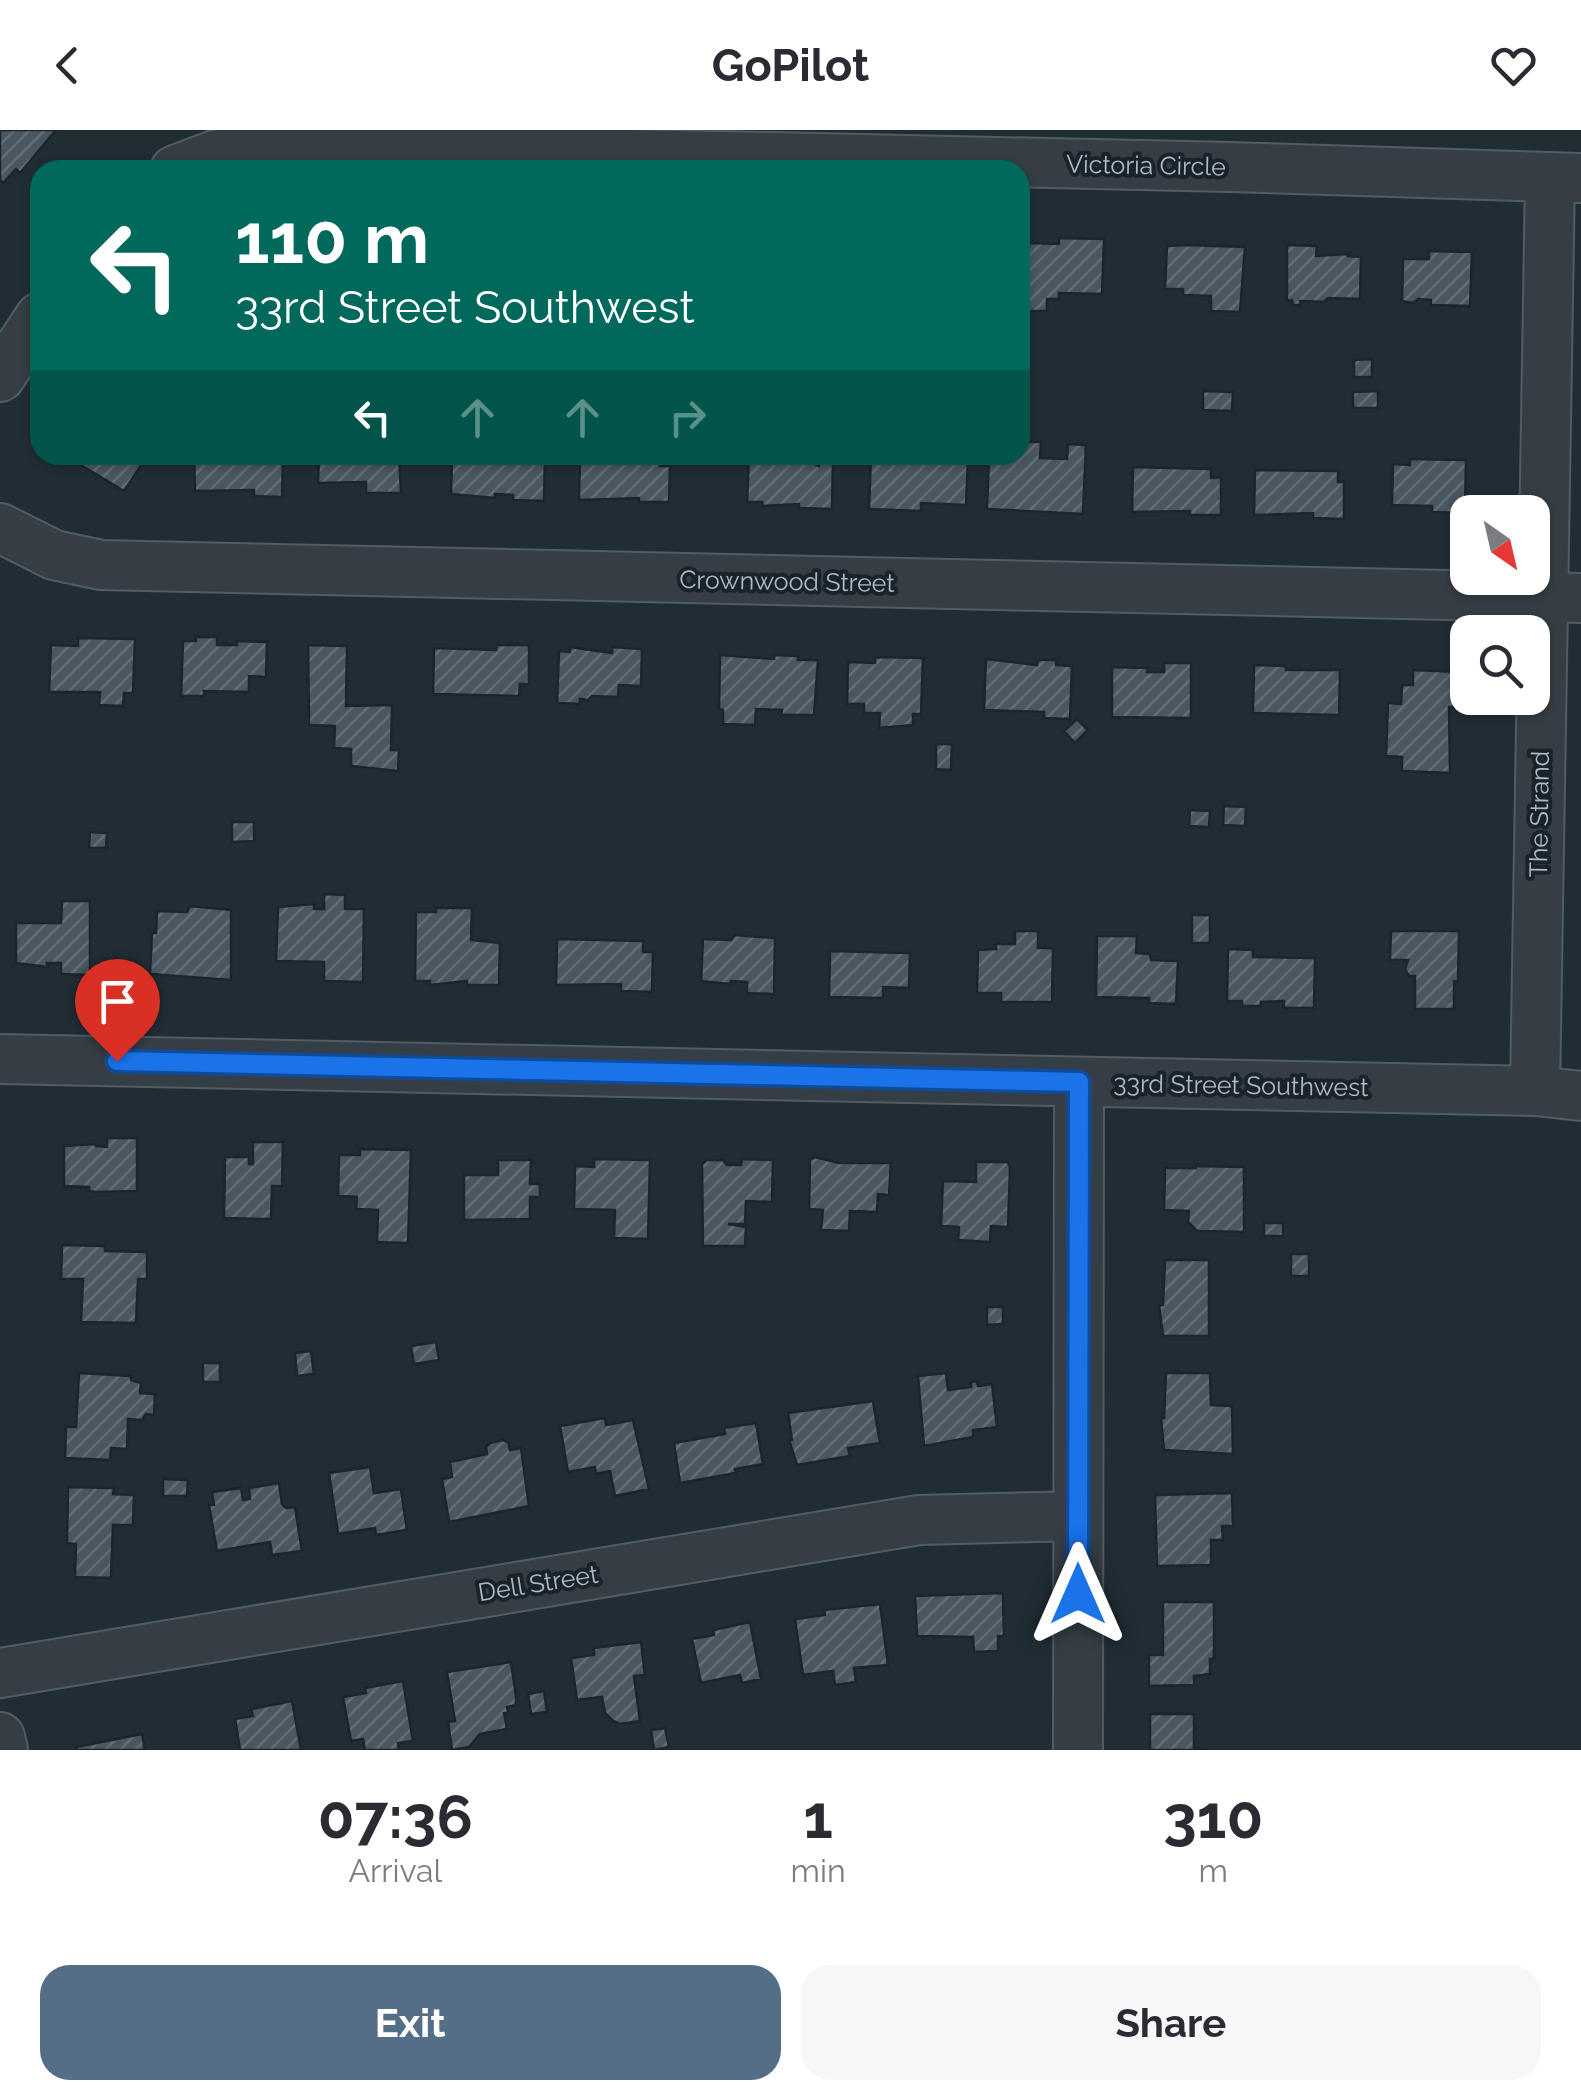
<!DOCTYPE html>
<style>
:root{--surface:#fff;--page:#f7f7f7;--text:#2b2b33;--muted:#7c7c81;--accent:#556e87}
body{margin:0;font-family:Raleway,sans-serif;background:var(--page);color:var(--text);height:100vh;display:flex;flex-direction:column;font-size:38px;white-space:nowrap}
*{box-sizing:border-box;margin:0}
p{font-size:32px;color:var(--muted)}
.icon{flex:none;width:55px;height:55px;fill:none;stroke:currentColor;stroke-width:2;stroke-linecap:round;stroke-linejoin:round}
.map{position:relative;height:1620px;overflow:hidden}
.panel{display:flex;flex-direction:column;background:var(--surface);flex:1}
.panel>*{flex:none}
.top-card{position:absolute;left:30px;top:30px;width:1000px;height:305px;border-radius:30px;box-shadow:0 2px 8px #0004;background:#00695c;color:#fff;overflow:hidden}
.needle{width:65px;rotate:146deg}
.controls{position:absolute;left:1450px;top:365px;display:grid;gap:20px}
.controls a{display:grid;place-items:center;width:100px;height:100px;border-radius:20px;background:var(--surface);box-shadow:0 2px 8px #0004;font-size:50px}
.pin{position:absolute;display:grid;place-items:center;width:85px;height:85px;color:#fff;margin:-102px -42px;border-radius:50% 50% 50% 0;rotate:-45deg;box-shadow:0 0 10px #0007}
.pin .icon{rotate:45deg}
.me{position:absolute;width:110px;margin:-55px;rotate:0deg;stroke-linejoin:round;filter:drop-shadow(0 0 8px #0008)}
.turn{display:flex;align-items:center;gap:35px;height:210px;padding:0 40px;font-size:45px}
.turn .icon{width:130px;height:130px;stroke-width:2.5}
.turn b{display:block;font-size:70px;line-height:85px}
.lanes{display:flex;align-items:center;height:95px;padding:0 40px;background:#0003;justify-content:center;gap:50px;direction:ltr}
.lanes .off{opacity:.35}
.eta{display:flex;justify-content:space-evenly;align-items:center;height:170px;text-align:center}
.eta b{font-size:60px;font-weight:700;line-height:70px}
.cta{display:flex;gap:20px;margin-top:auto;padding:20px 40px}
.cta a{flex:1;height:115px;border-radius:30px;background:var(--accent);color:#fff;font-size:40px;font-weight:700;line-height:115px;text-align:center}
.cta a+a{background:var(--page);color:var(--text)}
header{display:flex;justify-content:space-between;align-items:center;height:130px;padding:0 40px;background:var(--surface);font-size:45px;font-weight:700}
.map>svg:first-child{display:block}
.building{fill:url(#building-hatch);stroke:#1c252c;stroke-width:2.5}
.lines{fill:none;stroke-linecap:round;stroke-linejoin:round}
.minor-casing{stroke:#525c63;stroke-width:52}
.minor{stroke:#353e45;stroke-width:48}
.route-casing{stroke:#114b97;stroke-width:25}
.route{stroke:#1a73e8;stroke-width:18}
.labels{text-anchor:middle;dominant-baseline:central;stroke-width:8;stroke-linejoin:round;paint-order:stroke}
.street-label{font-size:25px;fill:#afb9c2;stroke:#1a232a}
</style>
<header><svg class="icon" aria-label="back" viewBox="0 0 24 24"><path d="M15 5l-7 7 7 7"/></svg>GoPilot<svg class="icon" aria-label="heart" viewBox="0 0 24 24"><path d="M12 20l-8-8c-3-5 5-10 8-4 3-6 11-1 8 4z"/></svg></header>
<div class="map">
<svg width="1581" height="1620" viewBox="0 0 1581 1620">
<defs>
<pattern id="building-hatch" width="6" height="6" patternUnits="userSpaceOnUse" patternTransform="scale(2.5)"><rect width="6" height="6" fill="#4a5760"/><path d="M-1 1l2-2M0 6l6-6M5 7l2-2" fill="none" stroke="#626d75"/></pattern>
</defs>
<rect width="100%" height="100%" fill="#212d35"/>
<path class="building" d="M 0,0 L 56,0 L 20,43 L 16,39 L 3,53 L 0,50 Z
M 1059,108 L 1104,109 L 1102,164 L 1059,163 L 1059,169 L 1047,169 L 1047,181 L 1027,181 L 1029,113 L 1059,114 Z
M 1185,115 L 1245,117 L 1240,182 L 1211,181 L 1211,166 L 1183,165 L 1183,159 L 1165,159 L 1167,116 Z
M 1287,115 L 1317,116 L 1316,126 L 1348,124 L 1348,126 L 1361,127 L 1360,169 L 1328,168 L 1324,172 L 1300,171 L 1301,175 L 1293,175 L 1292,170 L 1287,171 Z
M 1429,121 L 1472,122 L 1470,176 L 1431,175 L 1431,170 L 1418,169 L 1413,173 L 1402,171 L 1403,129 L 1429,129 Z
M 1372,229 L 1372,247 L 1354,247 L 1354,230 Z
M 1203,261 L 1233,262 L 1232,281 L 1203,280 Z
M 1378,261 L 1378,278 L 1353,278 L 1353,262 Z
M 1020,312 L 1041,312 L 1040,328 L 1067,329 L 1068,314 L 1086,315 L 1083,384 L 987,379 L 989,327 L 1020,325 Z
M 64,325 L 144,325 L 141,329 L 144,331 L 124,361 Z
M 194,325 L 275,325 L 274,330 L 283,330 L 282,367 L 254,366 L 254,360 L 195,361 Z
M 319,325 L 399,325 L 401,363 L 366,363 L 366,352 L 318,353 Z
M 452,325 L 545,325 L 544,371 L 513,370 L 513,365 L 495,364 L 495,368 L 451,364 Z
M 580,325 L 661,325 L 660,336 L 670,336 L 669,372 L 639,372 L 639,368 L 579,370 Z
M 749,325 L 807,325 L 817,327 L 816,335 L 819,336 L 820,329 L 833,329 L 832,379 L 799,378 L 799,374 L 762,376 L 762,372 L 747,372 Z
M 871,325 L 968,328 L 966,375 L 921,373 L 921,381 L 869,379 Z
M 1410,329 L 1466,330 L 1465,383 L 1432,382 L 1432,376 L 1392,375 L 1393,334 L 1410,335 Z
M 1133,337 L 1211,339 L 1211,348 L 1221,347 L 1221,385 L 1190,385 L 1190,381 L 1132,382 Z
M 1255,340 L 1338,341 L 1338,352 L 1344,352 L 1344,389 L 1313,388 L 1313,383 L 1254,385 Z
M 196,507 L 217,507 L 217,515 L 237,515 L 237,511 L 267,512 L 266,547 L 249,546 L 249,562 L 204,561 L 204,566 L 181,566 L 183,511 L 196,511 Z
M 78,508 L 135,509 L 133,563 L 124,563 L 123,576 L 99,575 L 100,562 L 49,562 L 51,515 L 78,516 Z
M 308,515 L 347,516 L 346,576 L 392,575 L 391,620 L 399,620 L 398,641 L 351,636 L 351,619 L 334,618 L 335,596 L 309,595 Z
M 497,515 L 529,515 L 529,554 L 520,554 L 519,566 L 433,564 L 434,518 L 496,520 Z
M 570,517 L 612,523 L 612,517 L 642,519 L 641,556 L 619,555 L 618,567 L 592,566 L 588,570 L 580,569 L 580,574 L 557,573 L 559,521 L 570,522 Z
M 720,525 L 774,529 L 774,525 L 798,526 L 798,530 L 818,530 L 814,585 L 781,585 L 782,580 L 756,579 L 755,595 L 723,594 L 723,580 L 719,579 Z
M 875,527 L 923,528 L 921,584 L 913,584 L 913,595 L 879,598 L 880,583 L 864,583 L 864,574 L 847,574 L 848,532 L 875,533 Z
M 986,529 L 1037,535 L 1038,530 L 1056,530 L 1056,535 L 1072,536 L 1070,589 L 1044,588 L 1044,582 L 984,580 Z
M 1164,533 L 1191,533 L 1191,588 L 1112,587 L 1112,537 L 1148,538 L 1147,542 L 1164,542 Z
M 1254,535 L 1286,536 L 1286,540 L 1340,540 L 1339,585 L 1253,583 Z
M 1413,540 L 1459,542 L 1459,578 L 1449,577 L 1450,643 L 1402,641 L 1402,627 L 1386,626 L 1388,573 L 1401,574 L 1402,555 L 1413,555 Z
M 1077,589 L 1088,600 L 1075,613 L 1064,601 Z
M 936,614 L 952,614 L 951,640 L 936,639 Z
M 1224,676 L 1246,677 L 1245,696 L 1223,695 Z
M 1190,680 L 1210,681 L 1209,697 L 1189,696 Z
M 232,692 L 254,692 L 254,711 L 232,712 Z
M 90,702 L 107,703 L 106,718 L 89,718 Z
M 324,764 L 345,765 L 345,779 L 364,779 L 363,852 L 324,851 L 324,832 L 276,831 L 278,777 L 314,774 L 314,779 L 324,779 Z
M 62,771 L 90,771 L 90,845 L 61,844 L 61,833 L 47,833 L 48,837 L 16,833 L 16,793 L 61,793 Z
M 190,776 L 231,780 L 231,850 L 150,844 L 152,803 L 156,803 L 157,781 L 187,782 Z
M 436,778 L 472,778 L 471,810 L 500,813 L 499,855 L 467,855 L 467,851 L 430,855 L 430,851 L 415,851 L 416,782 L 436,782 Z
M 1192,785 L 1210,785 L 1210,813 L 1192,813 Z
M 1015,801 L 1038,801 L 1038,818 L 1053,818 L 1052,872 L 1001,872 L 1001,863 L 977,863 L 978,820 L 996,819 L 996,814 L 1015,814 Z
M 1391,801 L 1459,801 L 1458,852 L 1454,851 L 1454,879 L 1415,879 L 1415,846 L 1409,846 L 1405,839 L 1408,830 L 1390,830 Z
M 735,805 L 775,808 L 774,864 L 747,863 L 747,852 L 731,851 L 730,854 L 701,851 L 703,809 L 731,810 Z
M 1097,806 L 1137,806 L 1136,823 L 1150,824 L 1151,830 L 1178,831 L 1176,874 L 1149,873 L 1149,868 L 1096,867 Z
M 557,809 L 643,811 L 643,822 L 653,822 L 652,862 L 621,861 L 621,854 L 556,855 Z
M 1228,819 L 1253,820 L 1253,827 L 1315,828 L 1314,878 L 1284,878 L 1284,871 L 1261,872 L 1261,876 L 1242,876 L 1242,871 L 1227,871 Z
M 830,821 L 910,823 L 909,858 L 883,857 L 883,868 L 829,867 Z
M 107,1008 L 137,1008 L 137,1061 L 96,1062 L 89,1061 L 89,1057 L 64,1056 L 64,1016 L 96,1014 L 96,1016 L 107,1017 Z
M 253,1012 L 283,1012 L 282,1056 L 272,1056 L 271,1089 L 224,1088 L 225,1027 L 249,1027 L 249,1034 L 253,1034 Z
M 360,1019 L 411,1020 L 408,1113 L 377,1112 L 378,1080 L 356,1079 L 357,1067 L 338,1066 L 339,1025 L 360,1025 Z
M 815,1027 L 839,1033 L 891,1033 L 889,1065 L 878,1064 L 877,1082 L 850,1081 L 849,1101 L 821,1100 L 823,1080 L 809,1079 L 810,1030 Z
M 594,1029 L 650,1030 L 648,1109 L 614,1108 L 615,1080 L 574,1079 L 575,1036 L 594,1037 Z
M 742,1029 L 773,1030 L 772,1072 L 746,1071 L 745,1094 L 728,1094 L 746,1097 L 745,1116 L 703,1116 L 702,1034 L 707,1030 L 723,1030 L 727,1035 L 741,1035 Z
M 498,1030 L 531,1030 L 530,1054 L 540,1054 L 540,1067 L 530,1067 L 530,1089 L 464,1090 L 464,1045 L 498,1045 Z
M 976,1032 L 1008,1032 L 1010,1038 L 1008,1097 L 991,1096 L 990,1112 L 958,1110 L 959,1097 L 941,1096 L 943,1051 L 976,1052 Z
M 1196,1036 L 1244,1037 L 1244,1102 L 1197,1101 L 1188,1092 L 1189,1081 L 1164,1080 L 1165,1038 L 1196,1038 Z
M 1264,1093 L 1283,1093 L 1283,1106 L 1264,1106 Z
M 62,1115 L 105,1116 L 105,1121 L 147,1122 L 147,1149 L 138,1149 L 136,1193 L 81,1192 L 83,1149 L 61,1149 Z
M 1291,1124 L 1309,1124 L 1309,1146 L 1291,1146 Z
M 1165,1130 L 1209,1130 L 1209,1206 L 1163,1206 L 1159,1175 L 1163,1175 Z
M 987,1177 L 1003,1177 L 1003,1194 L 987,1195 Z
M 436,1212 L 439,1230 L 414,1234 L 411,1216 Z
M 311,1221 L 314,1244 L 297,1246 L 295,1223 Z
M 203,1233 L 220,1233 L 220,1252 L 203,1252 Z
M 79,1243 L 131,1246 L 131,1250 L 141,1253 L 140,1263 L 155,1264 L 154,1285 L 146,1284 L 142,1290 L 128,1289 L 127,1319 L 111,1318 L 110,1330 L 65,1328 L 66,1297 L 76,1297 Z
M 946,1243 L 948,1260 L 971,1257 L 971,1252 L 977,1251 L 978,1256 L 992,1254 L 997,1297 L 973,1300 L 973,1307 L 924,1316 L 918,1246 Z
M 1166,1243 L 1210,1243 L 1211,1275 L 1232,1276 L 1233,1324 L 1164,1320 L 1161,1288 L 1164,1288 Z
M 873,1271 L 880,1313 L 848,1318 L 850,1326 L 797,1335 L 789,1310 L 792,1310 L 788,1283 Z
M 605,1288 L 606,1295 L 633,1290 L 649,1359 L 615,1366 L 610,1341 L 596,1344 L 595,1337 L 568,1342 L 560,1296 Z
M 756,1293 L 763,1334 L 735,1339 L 736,1343 L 680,1353 L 674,1313 L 725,1304 L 724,1298 Z
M 503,1310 L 508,1312 L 510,1320 L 521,1318 L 529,1376 L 449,1392 L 442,1349 L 452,1347 L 450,1332 L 487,1324 L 486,1317 L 490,1313 Z
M 370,1337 L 374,1363 L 401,1359 L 407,1400 L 376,1405 L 375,1398 L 338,1404 L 329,1343 Z
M 163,1349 L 188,1350 L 187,1366 L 163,1366 Z
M 279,1353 L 282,1374 L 286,1378 L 295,1377 L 302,1421 L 272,1425 L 270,1412 L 217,1421 L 209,1375 L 214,1375 L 212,1362 L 241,1358 L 243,1370 L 250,1369 L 249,1358 Z
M 68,1357 L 114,1358 L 113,1364 L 134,1365 L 133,1395 L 113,1395 L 111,1448 L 75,1447 L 76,1414 L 67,1413 Z
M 1232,1363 L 1233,1396 L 1222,1396 L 1223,1410 L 1211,1410 L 1211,1435 L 1157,1436 L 1155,1365 Z
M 1003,1463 L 1004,1506 L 998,1506 L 998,1521 L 974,1522 L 973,1507 L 917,1506 L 915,1466 Z
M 1163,1472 L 1214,1472 L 1214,1529 L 1210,1529 L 1210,1544 L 1194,1546 L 1194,1555 L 1149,1556 L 1149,1525 L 1163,1525 Z
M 880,1474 L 888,1535 L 854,1538 L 856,1552 L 835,1555 L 833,1541 L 803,1545 L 795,1489 L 825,1485 L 824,1480 Z
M 750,1492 L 761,1549 L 742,1553 L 740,1545 L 701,1553 L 692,1509 L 714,1505 L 713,1500 Z
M 641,1512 L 645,1545 L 634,1546 L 640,1591 L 620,1594 L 612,1590 L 605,1583 L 602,1567 L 577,1570 L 571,1528 L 594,1525 L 594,1518 Z
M 511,1532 L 516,1566 L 516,1575 L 507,1577 L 508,1582 L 504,1583 L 507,1599 L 480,1604 L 469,1617 L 452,1620 L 448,1592 L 455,1591 L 447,1542 Z
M 403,1551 L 413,1611 L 398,1613 L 399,1620 L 365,1620 L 363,1609 L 351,1611 L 343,1567 L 366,1563 L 365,1558 Z
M 544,1561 L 547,1582 L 531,1584 L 528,1564 Z
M 292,1571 L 301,1620 L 240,1620 L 235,1589 L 253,1586 L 251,1579 Z
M 1150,1584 L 1194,1584 L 1194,1618 L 1210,1620 L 1150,1620 Z
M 665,1598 L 669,1617 L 654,1620 L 651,1600 Z
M 142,1604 L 145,1620 L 77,1620 L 76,1617 Z"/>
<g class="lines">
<g class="minor-casing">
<path id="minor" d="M 175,40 L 215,25 L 262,16 L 1230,37 L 1581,48
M 0,247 L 40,187
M 0,398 L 54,425 L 101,435 L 1581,468
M 0,929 L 1535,961 L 1581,966
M 1535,961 L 1550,47
M 0,1543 L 919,1390 L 1078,1386
M 0,1607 L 3,1620
M 1078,1620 L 1079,952"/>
</g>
<use href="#minor" class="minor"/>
</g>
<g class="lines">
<g class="route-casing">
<path id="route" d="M 117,931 L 1079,952 L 1078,1464"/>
</g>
<use href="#route" class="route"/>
</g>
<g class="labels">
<g class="street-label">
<text transform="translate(1146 35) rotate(1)">Victoria Circle</text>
<text transform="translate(787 451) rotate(1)">Crownwood Street</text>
<text transform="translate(1539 684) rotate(-89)">The Strand</text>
<text transform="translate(1241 955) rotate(1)">33rd Street Southwest</text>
<text transform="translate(538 1453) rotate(-9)">Dell Street</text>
</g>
</g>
</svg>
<div class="controls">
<a><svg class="needle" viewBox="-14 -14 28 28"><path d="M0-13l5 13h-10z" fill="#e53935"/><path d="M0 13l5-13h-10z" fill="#7c7c81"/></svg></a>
<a><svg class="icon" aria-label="search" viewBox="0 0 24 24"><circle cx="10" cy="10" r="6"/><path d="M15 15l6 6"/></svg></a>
</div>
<div class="pin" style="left:117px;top:931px;background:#d93025"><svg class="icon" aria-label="arrive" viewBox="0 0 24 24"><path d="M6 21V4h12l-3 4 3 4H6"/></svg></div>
<svg class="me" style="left:1078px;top:1464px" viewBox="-20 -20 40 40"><path d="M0-17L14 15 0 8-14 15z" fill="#1a73e8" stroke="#fff" stroke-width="4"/></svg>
<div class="top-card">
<div class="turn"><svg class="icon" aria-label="left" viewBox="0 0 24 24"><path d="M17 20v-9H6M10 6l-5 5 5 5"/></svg><div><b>110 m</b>33rd Street Southwest</div></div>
<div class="lanes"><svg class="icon" aria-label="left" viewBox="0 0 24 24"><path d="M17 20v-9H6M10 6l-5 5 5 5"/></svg><svg class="icon off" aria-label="ahead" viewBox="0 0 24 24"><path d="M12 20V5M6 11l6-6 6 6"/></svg><svg class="icon off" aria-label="ahead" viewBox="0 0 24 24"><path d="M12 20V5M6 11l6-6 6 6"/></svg><svg class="icon off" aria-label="right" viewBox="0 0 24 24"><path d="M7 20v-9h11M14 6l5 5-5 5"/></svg></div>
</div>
</div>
<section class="panel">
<div class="eta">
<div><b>07:36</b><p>Arrival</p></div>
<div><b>1</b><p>min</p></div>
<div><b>310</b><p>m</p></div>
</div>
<div class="cta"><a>Exit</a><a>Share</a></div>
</section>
